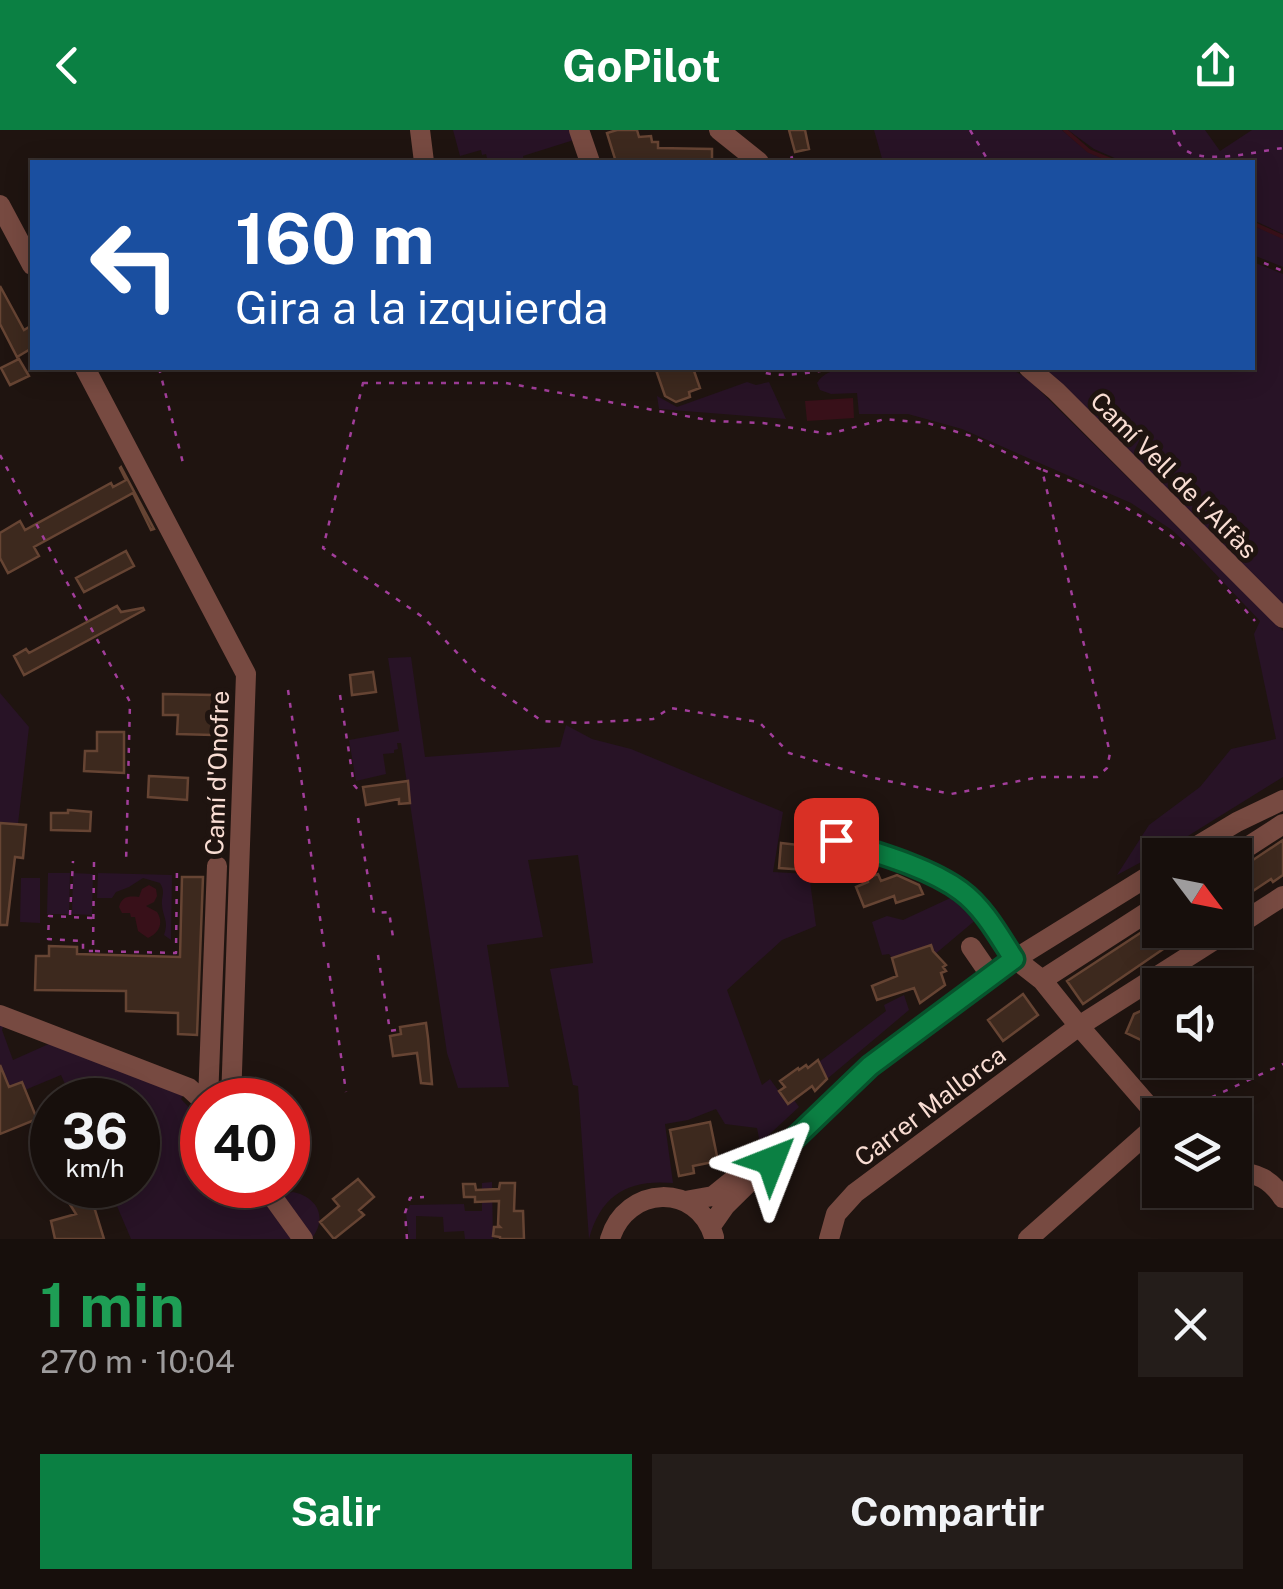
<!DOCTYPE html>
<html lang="es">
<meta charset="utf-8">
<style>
:root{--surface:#170f0c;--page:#241d1a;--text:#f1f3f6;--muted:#9e9c9d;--line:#362f2d;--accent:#0b8043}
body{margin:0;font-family:"Public Sans",sans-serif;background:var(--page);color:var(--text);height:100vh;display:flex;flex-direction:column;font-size:38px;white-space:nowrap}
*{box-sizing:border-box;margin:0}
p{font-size:32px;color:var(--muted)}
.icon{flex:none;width:55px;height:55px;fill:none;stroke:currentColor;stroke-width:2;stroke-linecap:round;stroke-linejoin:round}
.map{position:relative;height:1109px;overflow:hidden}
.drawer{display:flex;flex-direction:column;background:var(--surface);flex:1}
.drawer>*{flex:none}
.banner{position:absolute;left:30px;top:30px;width:1225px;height:210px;border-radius:0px;box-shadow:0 5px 25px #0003,0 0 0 2px var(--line);background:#1a4fa0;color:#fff;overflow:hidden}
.needle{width:65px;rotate:122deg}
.fabs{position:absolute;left:1142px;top:708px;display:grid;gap:20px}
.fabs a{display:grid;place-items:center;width:110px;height:110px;border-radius:0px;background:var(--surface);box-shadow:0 5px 25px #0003,0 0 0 2px var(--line);font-size:50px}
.speed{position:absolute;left:30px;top:948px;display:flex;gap:20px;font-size:50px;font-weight:700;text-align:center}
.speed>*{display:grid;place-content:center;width:130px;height:130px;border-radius:50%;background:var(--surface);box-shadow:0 5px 25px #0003,0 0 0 2px var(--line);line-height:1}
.speed small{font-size:25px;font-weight:400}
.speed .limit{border:15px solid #d22;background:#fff;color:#111}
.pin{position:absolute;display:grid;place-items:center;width:85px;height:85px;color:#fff;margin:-42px;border-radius:20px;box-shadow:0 5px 15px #0006}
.me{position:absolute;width:110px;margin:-55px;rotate:45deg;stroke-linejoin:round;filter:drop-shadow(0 0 8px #0008)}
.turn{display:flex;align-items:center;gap:35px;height:210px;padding:0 40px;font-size:45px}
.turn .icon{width:130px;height:130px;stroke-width:2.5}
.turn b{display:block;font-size:70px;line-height:85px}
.round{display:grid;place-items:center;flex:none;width:105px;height:105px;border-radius:0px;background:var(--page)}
.summary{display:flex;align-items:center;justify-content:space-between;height:170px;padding:0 40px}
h1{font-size:60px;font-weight:700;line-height:75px;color:#1e9e55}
.cta{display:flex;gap:20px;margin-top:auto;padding:20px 40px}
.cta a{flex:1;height:115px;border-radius:0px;background:var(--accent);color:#fff;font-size:40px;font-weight:700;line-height:115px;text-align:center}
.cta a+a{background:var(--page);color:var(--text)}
header{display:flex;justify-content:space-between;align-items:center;height:130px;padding:0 40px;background:var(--accent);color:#fff;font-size:45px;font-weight:700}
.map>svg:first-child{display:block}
.green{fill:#281326}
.water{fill:#381019}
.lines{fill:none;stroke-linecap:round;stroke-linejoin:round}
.stream{stroke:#381019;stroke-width:4}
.building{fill:#3d291e;stroke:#643;stroke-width:2.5}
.path{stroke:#a23e9b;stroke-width:2.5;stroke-dasharray:5 8;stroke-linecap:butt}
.minor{stroke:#774a41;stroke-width:20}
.route-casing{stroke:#07532c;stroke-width:25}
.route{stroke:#0b8043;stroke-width:18}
.labels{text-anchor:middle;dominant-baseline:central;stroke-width:10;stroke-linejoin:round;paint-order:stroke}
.street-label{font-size:25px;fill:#f9ddd3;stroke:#1f1410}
</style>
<header><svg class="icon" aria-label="back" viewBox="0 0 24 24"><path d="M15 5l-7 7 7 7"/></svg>GoPilot<svg class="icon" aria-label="share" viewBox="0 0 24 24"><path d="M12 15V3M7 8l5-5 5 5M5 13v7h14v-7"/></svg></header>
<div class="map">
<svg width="1283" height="1109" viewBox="0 0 1283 1109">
<rect width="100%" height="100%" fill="#1f1410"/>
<path class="green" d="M 453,0 L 574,0 L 577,9 L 523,26 L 524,32 L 488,32 L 486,24 L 482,25 L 481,20 L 460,26 Z
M 874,0 L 1062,0 L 1088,22 L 1111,32 L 883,32 Z
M 1068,0 L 1205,0 L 1220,21 L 1252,0 L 1283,0 L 1283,104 L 1253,90 L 1252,32 L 1124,32 L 1094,19 Z
M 1252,95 L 1283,108 L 1283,137 L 1253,125 Z
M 1253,132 L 1283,144 L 1283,478 L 1036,238 L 1252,238 Z
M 849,238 L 1010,238 L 1028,249 L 1283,501 L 1283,647 L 1175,714 L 1117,745 L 1149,695 L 1200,657 L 1231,619 L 1276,609 L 1254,504 L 1260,491 L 1190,417 L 1172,400 L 1131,373 L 962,299 L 908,284 L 859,284 L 857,263 L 831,264 L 820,260 L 817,253 C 824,242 835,239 848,240 Z
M 747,252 L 756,255 L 769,252 L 786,289 L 659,279 L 657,266 L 677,277 Z
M 411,527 L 425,627 L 560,617 L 566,595 L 592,609 L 631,619 L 783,682 L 773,742 L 809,744 L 816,796 L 782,810 L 727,860 L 762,955 L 770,949 L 788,974 L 794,970 L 799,977 L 760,1013 L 757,998 L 725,994 L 716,979 L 688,990 L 665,994 L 673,1053 C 629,1049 601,1064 589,1109 L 578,956 L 573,955 L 550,839 L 593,833 L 578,725 L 528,730 L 543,807 L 487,815 L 509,957 L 458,958 L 447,923 L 401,613 L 397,613 L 398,619 L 394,620 L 394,623 L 383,624 L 386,644 L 356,651 L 349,610 L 399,601 L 388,528 Z
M 0,563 L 29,597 L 18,694 L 0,693 Z
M 48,743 L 70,743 L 69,784 L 47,784 Z
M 73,743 L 93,744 L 92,785 L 72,784 Z
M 98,743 L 172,745 L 171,810 L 164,805 C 169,790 163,788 162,775 C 161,766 166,763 160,753 L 143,748 L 129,757 L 116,762 L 112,768 L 97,768 Z
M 21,748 L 40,748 L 40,793 L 20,792 Z
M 959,764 L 978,788 L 934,825 L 931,815 L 892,828 L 889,824 L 882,825 L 872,792 L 887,786 L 903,790 Z
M 904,865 L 909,880 L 827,949 L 819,932 L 886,881 L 884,875 Z
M 0,893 L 4,894 L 2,900 L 13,930 L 51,913 L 184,964 L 181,969 L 202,991 L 202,1055 L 253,1055 L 291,1109 L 131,1109 L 108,1055 L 138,1055 L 138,970 L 72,970 L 61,945 L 25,960 L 21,952 L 9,957 L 0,934 Z
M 492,1052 L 493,1109 L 465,1109 L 464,1101 L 444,1102 L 443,1087 L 416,1086 L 416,1109 L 409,1109 L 406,1083 L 410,1075 L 464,1074 L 465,1081 L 482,1081 L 482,1053 Z
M 293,1062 C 317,1067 328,1087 312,1108 L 284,1067 L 285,1064 Z"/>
<path class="water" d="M 853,268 L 854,288 L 807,291 L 805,271 Z
M 149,755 L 156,759 L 157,766 L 154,772 L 146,776 L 157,782 C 164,793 159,803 148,808 L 138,801 L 135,787 L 131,787 L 130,783 L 122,783 L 119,777 C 122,766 129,766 139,767 L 142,759 Z"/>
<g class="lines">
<path class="stream" d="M 1065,0 L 1089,21 L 1116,32
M 1252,93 L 1283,107"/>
</g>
<path class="building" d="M 617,0 L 637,0 L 639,7 L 651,6 L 652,12 L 658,12 L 658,18 L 712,19 L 712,32 L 616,32 L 607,3 Z
M 789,0 L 805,0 L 809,19 L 795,22 Z
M 0,156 L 24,200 L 29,197 L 32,204 L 32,218 L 17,227 L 0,194 Z
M 19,229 L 29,246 L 10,255 L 1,238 Z
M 662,238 L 693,238 L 700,258 L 689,262 L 690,267 L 676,272 L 665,266 L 656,240 Z
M 121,337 L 154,399 L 151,400 L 133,363 L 34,417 L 39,426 L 8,443 L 0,428 L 0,403 L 20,391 L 25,400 L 111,353 L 113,357 L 126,350 L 120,338 Z
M 126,421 L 134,436 L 84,462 L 76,448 Z
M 117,476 L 121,482 L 143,478 L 144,480 L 24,545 L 14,526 L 26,519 L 29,523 Z
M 373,542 L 376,562 L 352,565 L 350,545 Z
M 163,564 L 214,565 L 213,605 L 177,604 L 178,585 L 163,585 Z
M 97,602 L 124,602 L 124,643 L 84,641 L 85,621 L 97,621 Z
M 149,646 L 188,648 L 187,670 L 148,667 Z
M 408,651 L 410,673 L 399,674 L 399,669 L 366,675 L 363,657 Z
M 68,680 L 91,682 L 90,701 L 51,700 L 51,683 L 68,683 Z
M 0,693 L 26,695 L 23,728 L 15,727 L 7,795 L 0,795 Z
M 1283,710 L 1283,745 L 1273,752 L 1271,749 L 1235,773 L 1235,739 L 1247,734 Z
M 781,713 L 808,716 L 806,740 L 779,738 Z
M 878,744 L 881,751 L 897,745 L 919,755 L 923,764 L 896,773 L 894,766 L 864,777 L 856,757 L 868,752 L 867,748 Z
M 182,747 L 203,747 L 197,905 L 178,904 L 178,883 L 126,881 L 126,861 L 35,860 L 36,826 L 49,826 L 49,816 L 77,817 L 77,824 L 180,827 Z
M 1151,796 L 1154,800 L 1191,800 L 1083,874 L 1067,851 Z
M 931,815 L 933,821 L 946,835 L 943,837 L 946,841 L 941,843 L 945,855 L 920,873 L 914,858 L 877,870 L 872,856 L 897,846 L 892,828 Z
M 1023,864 L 1038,885 L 1003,911 L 988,890 Z
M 1145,879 L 1160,882 L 1160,919 L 1126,903 L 1134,884 Z
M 426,893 L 428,908 L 432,954 L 421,953 L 417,923 L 393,926 L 390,906 L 401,904 L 400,897 Z
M 818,930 L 827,949 L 815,961 L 812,956 L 788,974 L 779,961 L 785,957 L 780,951 L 798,938 L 799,940 L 806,935 L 808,938 Z
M 0,935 L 9,957 L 22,952 L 37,989 L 0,1004 Z
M 710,992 L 718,1031 L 693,1036 L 694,1043 L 679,1046 L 670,1000 Z
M 358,1049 L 374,1067 L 359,1080 L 364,1085 L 334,1109 L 320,1092 L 339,1076 L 333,1069 Z
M 500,1053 L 515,1053 L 514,1081 L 523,1081 L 524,1109 L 500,1109 L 500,1107 L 493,1106 L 494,1097 L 500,1097 L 498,1095 L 499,1071 L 475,1072 L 475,1067 L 464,1067 L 463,1054 L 475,1054 L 476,1060 L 499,1059 Z
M 73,1055 L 95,1080 L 104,1109 L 55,1109 L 51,1091 L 76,1084 L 61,1060 Z"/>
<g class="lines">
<path class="path" d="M 970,0 L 989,32
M 1173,0 C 1175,5 1177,10 1180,15 C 1197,38 1257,21 1283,18
M 778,32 L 793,27
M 1252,128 L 1283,141
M 159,238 L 183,333
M 754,238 C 772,251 814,242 836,238
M 363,253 L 506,253 L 713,291 L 763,293 L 829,304 L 885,289 L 927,293 L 971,306 L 1042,340 L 1110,623 L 1107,638 L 1097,647 L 1040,647 L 951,664 L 869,647 L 789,623 L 759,592 L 670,578 L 653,589 L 581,593 L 542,591 L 482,549 L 424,488 L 323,418 Z
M 0,325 L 130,572 L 126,734
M 1043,340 C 1097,361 1138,381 1185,416
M 1219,450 L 1255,491
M 288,560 L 307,688
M 340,565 L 354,655 L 359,661
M 358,688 L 374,783 L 389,782 L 393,807
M 307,696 L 325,823
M 94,732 L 93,821 L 176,823 L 177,735
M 70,785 L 73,731
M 92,788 L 49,786 L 48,809 L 83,811 L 83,821 L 93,821
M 378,825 L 390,901 L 396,900
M 328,833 L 346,962
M 1176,984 L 1283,934
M 407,1109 L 405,1083 L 410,1068 L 424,1067"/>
<path class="minor" d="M 420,0 L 424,32
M 579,0 L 590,32
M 719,0 L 759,32
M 0,75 L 32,135
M 85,238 L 246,544 L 231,970
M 1029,238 L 1056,261 L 1283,488
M 836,711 L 892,728 L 947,752 L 963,762 L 984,784 L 1015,829 L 1042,850 L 1079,896 L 1160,989
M 1182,725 L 1237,692 L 1283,670
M 1235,725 L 1283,694
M 1235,797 L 1283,766
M 971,817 L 991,846
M 1042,850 L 1160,774
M 0,885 L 189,958 L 202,970
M 208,970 L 217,736
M 1235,1042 C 1258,1043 1270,1049 1283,1068
M 264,1055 L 303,1109
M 685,1071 L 713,1066 L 749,1037
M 711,1096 L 725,1076 L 839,963 L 869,936 L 909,905 L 1015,829 L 1160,739
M 610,1109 C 626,1055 698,1052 714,1107
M 829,1109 L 836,1084 L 855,1063 L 1079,896 L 1230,800
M 1028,1109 L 1160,992"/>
</g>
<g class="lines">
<g class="route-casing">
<path id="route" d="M 771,1031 L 870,936 L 1014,829 C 999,806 984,778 961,761 C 929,737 874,722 836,710"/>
</g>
<use href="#route" class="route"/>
</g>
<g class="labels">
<g class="street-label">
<text transform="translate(1174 345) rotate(45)">Camí Vell de l'Alfàs</text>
<text transform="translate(217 643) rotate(-88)">Camí d'Onofre</text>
<text transform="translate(930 976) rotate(-37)">Carrer Mallorca</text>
</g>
</g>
</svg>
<div class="fabs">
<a><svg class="needle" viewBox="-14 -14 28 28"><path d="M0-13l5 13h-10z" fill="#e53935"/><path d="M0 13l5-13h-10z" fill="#9e9c9d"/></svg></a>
<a><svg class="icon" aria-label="sound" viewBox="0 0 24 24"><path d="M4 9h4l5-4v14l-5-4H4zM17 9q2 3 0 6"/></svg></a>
<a><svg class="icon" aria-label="layers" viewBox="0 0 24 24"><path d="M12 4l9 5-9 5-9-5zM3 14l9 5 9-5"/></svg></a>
</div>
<div class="speed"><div>36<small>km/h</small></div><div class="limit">40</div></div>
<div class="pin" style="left:836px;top:710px;background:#d93025"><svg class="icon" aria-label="arrive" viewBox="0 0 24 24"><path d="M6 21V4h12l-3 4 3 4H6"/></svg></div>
<svg class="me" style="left:771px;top:1031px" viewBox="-20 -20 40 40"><path d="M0-17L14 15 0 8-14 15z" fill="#0b8043" stroke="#fff" stroke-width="4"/></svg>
<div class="banner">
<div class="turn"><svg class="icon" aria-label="left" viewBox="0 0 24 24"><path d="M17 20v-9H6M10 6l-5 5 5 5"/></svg><div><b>160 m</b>Gira a la izquierda</div></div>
</div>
</div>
<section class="drawer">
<div class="summary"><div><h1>1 min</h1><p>270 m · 10:04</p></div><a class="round"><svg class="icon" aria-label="close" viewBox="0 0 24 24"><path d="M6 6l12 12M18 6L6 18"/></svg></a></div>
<div class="cta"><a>Salir</a><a>Compartir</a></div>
</section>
